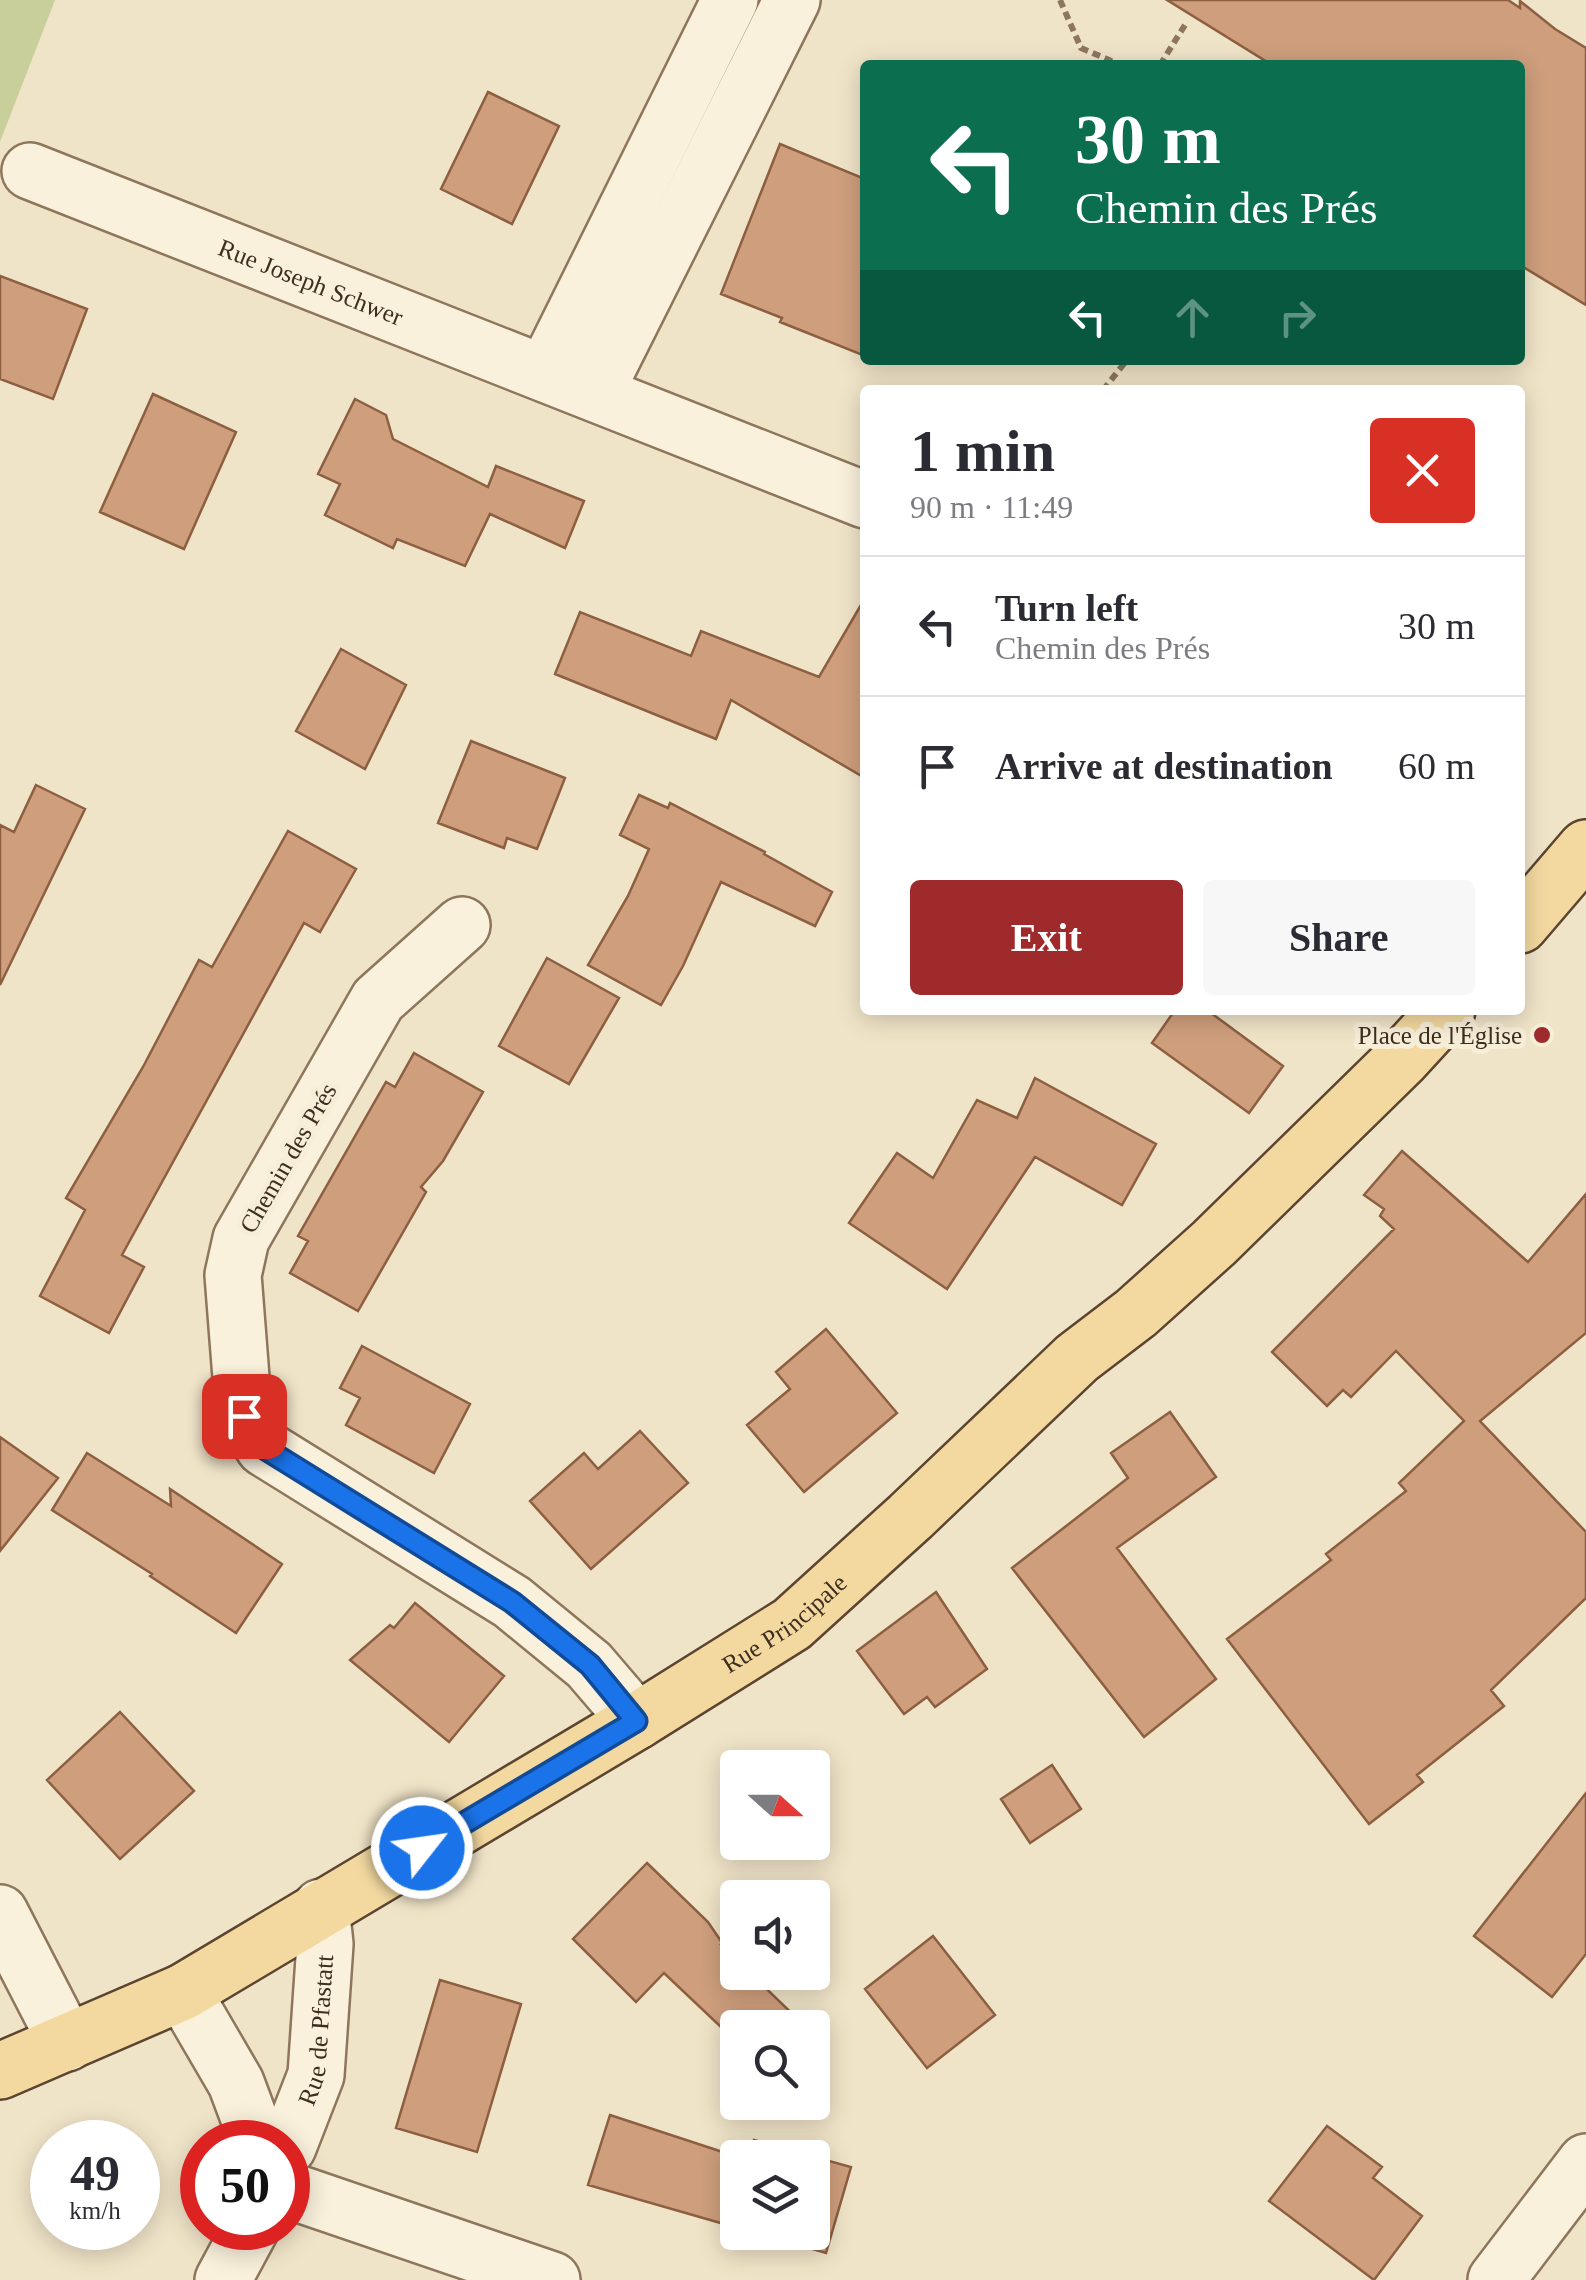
<!DOCTYPE html>
<meta charset="utf-8">
<style>
:root{--surface:#fff;--page:#f7f7f7;--text:#2b2b33;--muted:#7c7c81;--line:#e1e1e2;--accent:#9e2a2b}
body{margin:0;font-family:"Times New Roman",serif;background:var(--page);color:var(--text);height:100vh;display:flex;flex-direction:column;font-size:38px;white-space:nowrap}
*{box-sizing:border-box;margin:0}
p{font-size:32px;color:var(--muted)}
.icon{flex:none;width:55px;height:55px;fill:none;stroke:currentColor;stroke-width:2;stroke-linecap:round;stroke-linejoin:round}
.map{position:relative;flex:1;overflow:hidden}
.panel{position:absolute;left:860px;top:385px;width:665px;height:630px;display:flex;flex-direction:column;background:var(--surface);border-radius:10px;box-shadow:0 5px 25px #0003}
.panel>*{flex:none}
.hud{position:absolute;left:860px;top:60px;width:665px;height:305px;border-radius:10px;box-shadow:0 5px 25px #0003;background:#0b6e4f;color:#fff;overflow:hidden}
.needle{width:65px;rotate:111deg}
.buttons{position:absolute;left:720px;top:1750px;display:grid;gap:20px}
.buttons a{display:grid;place-items:center;width:110px;height:110px;border-radius:10px;background:var(--surface);box-shadow:0 5px 25px #0003;font-size:50px}
.speed{position:absolute;left:30px;top:2120px;display:flex;gap:20px;font-size:50px;font-weight:700;text-align:center}
.speed>*{display:grid;place-content:center;width:130px;height:130px;border-radius:50%;background:var(--surface);box-shadow:0 5px 25px #0003;line-height:1}
.speed small{font-size:25px;font-weight:400}
.speed .limit{border:15px solid #d22;background:#fff;color:#111}
.pin{position:absolute;display:grid;place-items:center;width:85px;height:85px;color:#fff;margin:-42px;border-radius:20px;box-shadow:0 5px 15px #0006}
.me{position:absolute;width:110px;margin:-55px;rotate:60deg;stroke-linejoin:round;filter:drop-shadow(0 0 8px #0008)}
.turn{display:flex;align-items:center;gap:35px;height:210px;padding:0 50px;font-size:45px}
.turn .icon{width:130px;height:130px;stroke-width:2.5}
.turn b{display:block;font-size:70px;line-height:85px}
.lanes{display:flex;align-items:center;height:95px;padding:0 50px;background:#0003;justify-content:center;gap:50px;direction:ltr}
.lanes .off{opacity:.35}
.round{display:grid;place-items:center;flex:none;width:105px;height:105px;border-radius:10px;background:var(--page)}
.headline{display:flex;align-items:center;justify-content:space-between;height:170px;padding:0 50px}
h1{font-size:60px;font-weight:700;line-height:75px}
.action{display:flex;gap:20px;margin-top:auto;padding:20px 50px}
.action a{flex:1;height:115px;border-radius:10px;background:var(--accent);color:#fff;font-size:40px;font-weight:700;line-height:115px;text-align:center}
.action a+a{background:var(--page);color:var(--text)}
ul{padding:0;list-style:none}
li{display:flex;align-items:center;gap:30px;height:140px;padding:0 50px;border-top:2px solid var(--line)}
li div{flex:1}
li b{display:block;font-size:38px}
li em{font-style:normal}
.map>svg:first-child{display:block}
.green{fill:#c9cf9b}
.building{fill:#cf9f7d;stroke:#8d5f41;stroke-width:2.5}
.lines{fill:none;stroke-linecap:round;stroke-linejoin:round}
.minor-casing{stroke:#8d765c;stroke-width:60}
.major-casing{stroke:#5b4430;stroke-width:60}
.path{stroke:#8d765c;stroke-width:6;stroke-dasharray:8 5;stroke-linecap:butt}
.minor{stroke:#faf1dc;stroke-width:55}
.major{stroke:#f3d9a0;stroke-width:55}
.route-casing{stroke:#114b97;stroke-width:25}
.route{stroke:#1a73e8;stroke-width:18}
.poi-dot{fill:#9e2a2b;stroke:#f7eed8;stroke-width:4}
.labels{text-anchor:middle;dominant-baseline:central;stroke-width:10;stroke-linejoin:round;paint-order:stroke}
.street-label{font-size:25px;fill:#3d2e20;stroke:#f7eed8}
.poi-label{font-size:25px;fill:#3d2e20;stroke:#f7eed8;text-anchor:end}
</style>
<div class="map">
<svg width="1586" height="2280" viewBox="0 0 1586 2280">
<rect width="100%" height="100%" fill="#f0e4c8"/>
<path class="green" d="M 0,0 L 55,0 L 0,142 Z"/>
<path class="building" d="M 1167,0 L 1508,0 L 1520,8 L 1520,1 L 1555,29 L 1586,48 L 1586,305 L 1520,265 L 1520,65 L 1272,65 Z
M 488,92 L 559,126 L 512,224 L 441,189 Z
M 780,144 L 865,179 L 865,356 L 780,322 L 782,318 L 721,294 Z
M 0,276 L 87,309 L 53,399 L 0,379 Z
M 153,394 L 236,432 L 184,549 L 100,512 Z
M 355,399 L 386,415 L 393,439 L 488,487 L 496,466 L 584,501 L 565,548 L 490,514 L 465,566 L 397,539 L 393,548 L 325,515 L 340,484 L 318,474 Z
M 865,598 L 865,778 L 731,700 L 716,739 L 555,674 L 580,612 L 691,656 L 701,631 L 819,677 Z
M 341,649 L 406,685 L 365,769 L 296,731 Z
M 471,741 L 565,778 L 537,849 L 507,838 L 504,848 L 438,823 Z
M 36,785 L 85,809 L 0,985 L 0,825 L 14,832 Z
M 639,795 L 668,808 L 670,803 L 765,852 L 764,854 L 832,892 L 815,926 L 721,882 L 683,966 L 661,1005 L 588,965 L 628,896 L 649,849 L 620,835 Z
M 288,831 L 356,869 L 320,932 L 304,923 L 122,1255 L 144,1267 L 109,1333 L 40,1296 L 85,1210 L 66,1198 L 143,1067 L 199,960 L 212,967 Z
M 547,958 L 619,998 L 569,1084 L 499,1046 Z
M 1175,1010 L 1207,1010 L 1283,1066 L 1249,1113 L 1152,1043 Z
M 414,1053 L 483,1092 L 443,1161 L 421,1187 L 426,1192 L 358,1311 L 290,1273 L 308,1241 L 298,1236 L 386,1082 L 395,1087 Z
M 1035,1078 L 1156,1144 L 1122,1205 L 1035,1157 L 947,1289 L 849,1223 L 897,1153 L 933,1178 L 977,1100 L 1017,1118 Z
M 1402,1151 L 1528,1262 L 1586,1194 L 1586,1333 L 1480,1421 L 1586,1532 L 1586,1598 L 1491,1690 L 1504,1706 L 1417,1775 L 1423,1782 L 1369,1824 L 1227,1639 L 1331,1560 L 1326,1554 L 1406,1491 L 1399,1483 L 1464,1421 L 1396,1351 L 1351,1397 L 1343,1390 L 1327,1406 L 1272,1352 L 1394,1229 L 1380,1216 L 1384,1209 L 1364,1195 Z
M 826,1329 L 897,1413 L 804,1492 L 747,1425 L 790,1389 L 776,1372 Z
M 362,1346 L 470,1404 L 434,1473 L 346,1425 L 360,1398 L 340,1388 Z
M 1170,1412 L 1216,1477 L 1117,1548 L 1216,1679 L 1144,1737 L 1012,1568 L 1128,1478 L 1111,1453 Z
M 640,1431 L 688,1483 L 591,1569 L 530,1501 L 584,1453 L 598,1469 Z
M 0,1437 L 58,1478 L 0,1551 Z
M 87,1453 L 171,1506 L 170,1489 L 282,1564 L 236,1633 L 150,1576 L 152,1574 L 52,1510 Z
M 936,1592 L 987,1669 L 935,1707 L 927,1697 L 904,1714 L 857,1651 Z
M 415,1603 L 504,1676 L 449,1742 L 350,1660 L 390,1625 L 394,1628 Z
M 120,1712 L 194,1791 L 120,1859 L 47,1780 Z
M 1052,1765 L 1081,1809 L 1030,1843 L 1001,1799 Z
M 1586,1793 L 1586,1954 L 1552,1997 L 1474,1936 Z
M 647,1863 L 708,1922 L 723,1944 L 721,1945 L 738,1965 L 738,1972 L 749,1972 L 807,2028 L 722,2028 L 664,1973 L 636,2002 L 573,1939 Z
M 933,1936 L 995,2015 L 927,2068 L 865,1989 Z
M 440,1980 L 521,2004 L 477,2152 L 396,2128 Z
M 610,2115 L 741,2158 L 738,2158 L 738,2228 L 588,2185 Z
M 1327,2126 L 1382,2167 L 1373,2178 L 1422,2216 L 1374,2280 L 1269,2201 Z
M 754,2140 L 851,2167 L 826,2253 L 754,2232 L 812,2232 L 812,2158 L 749,2158 Z"/>
<g class="lines">
<g class="minor-casing">
<g id="minor">
<path id="s1" d="M 30,171 L 865,500"/>
<path d="M 545,373 L 730,0"/>
<path d="M 595,393 L 792,0"/>
<path d="M 462,925 L 378,1000 L 241,1239 L 233,1275 L 244,1416 L 264,1448 L 512,1602 L 589,1665 L 637,1721"/>
<path d="M 0,1913 L 67,2043"/>
<path d="M 183,1992 L 236,2083 L 258,2142"/>
<path id="s2" d="M 288,2147 L 316,2075 L 325,1944 L 321,1907"/>
<path d="M 288,2190 L 552,2280"/>
<path d="M 223,2280 L 251,2228"/>
<path d="M 1496,2280 L 1586,2162"/>
</g>
</g>
<g class="major-casing">
<g id="major">
<path d="M 1520,925 L 1586,848"/>
<path id="s3" d="M 0,2071 L 183,1992 L 637,1721 L 792,1624 L 910,1517 L 1077,1358 L 1136,1313 L 1214,1243 L 1403,1058 L 1447,1010"/>
</g>
</g>
<path class="path" d="M 1060,0 L 1081,48 L 1121,65
M 1160,65 L 1185,25
M 1306,360 L 1310,362
M 1103,390 L 1127,360"/>
<use href="#minor" class="minor"/>
<use href="#major" class="major"/>
</g>
<g class="lines">
<g class="route-casing">
<path id="route" d="M 244,1416 L 264,1448 L 512,1602 L 590,1665 L 636,1721 L 422,1848"/>
</g>
<use href="#route" class="route"/>
</g>
<circle class="poi-dot" cx="1542" cy="1035" r="10"/>
<g class="labels">
<g class="street-label">
<text stroke="none"><textPath href="#s1" startOffset="302">Rue Joseph Schwer</textPath></text>
<text transform="translate(288 1158) rotate(-60)">Chemin des Prés</text>
<text stroke="none"><textPath href="#s3" startOffset="905">Rue Principale</textPath></text>
<text stroke="none"><textPath href="#s2" startOffset="122">Rue de Pfastatt</textPath></text>
</g>
<g class="poi-label">
<text x="1522" y="1035">Place de l'Église</text>
</g>
</g>
</svg>
<div class="buttons">
<a><svg class="needle" viewBox="-14 -14 28 28"><path d="M0-13l5 13h-10z" fill="#e53935"/><path d="M0 13l5-13h-10z" fill="#7c7c81"/></svg></a>
<a><svg class="icon" aria-label="sound" viewBox="0 0 24 24"><path d="M4 9h4l5-4v14l-5-4H4zM17 9q2 3 0 6"/></svg></a>
<a><svg class="icon" aria-label="search" viewBox="0 0 24 24"><circle cx="10" cy="10" r="6"/><path d="M15 15l6 6"/></svg></a>
<a><svg class="icon" aria-label="layers" viewBox="0 0 24 24"><path d="M12 4l9 5-9 5-9-5zM3 14l9 5 9-5"/></svg></a>
</div>
<div class="speed"><div>49<small>km/h</small></div><div class="limit">50</div></div>
<div class="pin" style="left:244px;top:1416px;background:#d93025"><svg class="icon" aria-label="arrive" viewBox="0 0 24 24"><path d="M6 21V4h12l-3 4 3 4H6"/></svg></div>
<svg class="me" style="left:422px;top:1848px" viewBox="-20 -20 40 40"><circle r="17" fill="#1a73e8" stroke="#fff" stroke-width="3"/><path d="M0-11L8 9 0 5-8 9z" fill="#fff"/></svg>
<div class="hud">
<div class="turn"><svg class="icon" aria-label="left" viewBox="0 0 24 24"><path d="M17 20v-9H6M10 6l-5 5 5 5"/></svg><div><b>30 m</b>Chemin des Prés</div></div>
<div class="lanes"><svg class="icon" aria-label="left" viewBox="0 0 24 24"><path d="M17 20v-9H6M10 6l-5 5 5 5"/></svg><svg class="icon off" aria-label="ahead" viewBox="0 0 24 24"><path d="M12 20V5M6 11l6-6 6 6"/></svg><svg class="icon off" aria-label="right" viewBox="0 0 24 24"><path d="M7 20v-9h11M14 6l5 5-5 5"/></svg></div>
</div>
<section class="panel">
<div class="headline"><div><h1>1 min</h1><p>90 m · 11:49</p></div><a class="round" style="background:#d93025;color:#fff"><svg class="icon" aria-label="close" viewBox="0 0 24 24"><path d="M6 6l12 12M18 6L6 18"/></svg></a></div>
<ul>
<li><svg class="icon" aria-label="left" viewBox="0 0 24 24"><path d="M17 20v-9H6M10 6l-5 5 5 5"/></svg><div><b>Turn left</b><p>Chemin des Prés</p></div><em>30 m</em></li>
<li><svg class="icon" aria-label="arrive" viewBox="0 0 24 24"><path d="M6 21V4h12l-3 4 3 4H6"/></svg><div><b>Arrive at destination</b></div><em>60 m</em></li>
</ul>
<div class="action"><a>Exit</a><a>Share</a></div>
</section>
</div>
